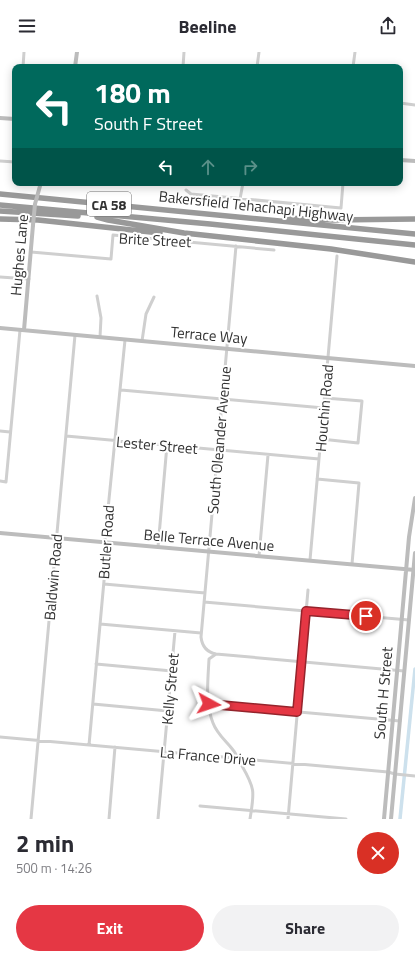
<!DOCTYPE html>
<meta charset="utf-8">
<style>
:root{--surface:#fff;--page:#f2f2f3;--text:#2b2b33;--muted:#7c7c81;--accent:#e53744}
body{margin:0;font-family:"Titillium Web",sans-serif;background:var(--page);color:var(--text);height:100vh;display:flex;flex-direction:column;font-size:15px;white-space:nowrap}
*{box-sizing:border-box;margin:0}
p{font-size:13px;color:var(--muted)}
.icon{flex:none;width:22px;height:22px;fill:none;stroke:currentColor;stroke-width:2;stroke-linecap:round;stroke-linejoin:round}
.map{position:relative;height:767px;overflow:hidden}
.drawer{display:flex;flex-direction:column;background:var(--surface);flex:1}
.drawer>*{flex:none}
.hud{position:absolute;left:12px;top:12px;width:391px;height:122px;border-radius:8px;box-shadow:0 2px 10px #0003;background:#00695c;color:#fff;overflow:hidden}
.pin{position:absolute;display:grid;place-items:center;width:34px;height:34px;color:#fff;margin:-17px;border:2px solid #fff;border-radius:50%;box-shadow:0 1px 4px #0007}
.me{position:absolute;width:44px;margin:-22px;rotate:95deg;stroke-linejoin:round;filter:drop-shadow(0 0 3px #0008)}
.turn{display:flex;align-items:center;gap:14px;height:84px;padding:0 16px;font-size:18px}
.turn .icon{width:52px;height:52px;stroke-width:2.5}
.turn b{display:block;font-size:28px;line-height:34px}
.lanes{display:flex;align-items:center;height:38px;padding:0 16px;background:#0003;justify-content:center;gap:20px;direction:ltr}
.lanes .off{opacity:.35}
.round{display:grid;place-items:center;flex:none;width:42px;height:42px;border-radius:21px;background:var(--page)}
.overview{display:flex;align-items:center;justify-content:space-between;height:68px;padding:0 16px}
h1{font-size:24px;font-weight:700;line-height:30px}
.button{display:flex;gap:8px;margin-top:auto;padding:8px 16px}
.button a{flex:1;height:46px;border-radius:24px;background:var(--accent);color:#fff;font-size:16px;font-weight:700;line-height:46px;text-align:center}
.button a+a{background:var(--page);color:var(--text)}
header{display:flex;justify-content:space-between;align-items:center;height:52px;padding:0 16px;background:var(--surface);font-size:18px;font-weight:700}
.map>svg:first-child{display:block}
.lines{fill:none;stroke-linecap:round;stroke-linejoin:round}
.canal{stroke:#cde1ed;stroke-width:3.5}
.street{stroke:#cfcfcf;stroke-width:3}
.secondary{stroke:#bcbcbc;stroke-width:4}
.highway{stroke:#999;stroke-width:5.5}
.secondary-bridge{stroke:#bcbcbc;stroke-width:4}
.route-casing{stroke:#95242c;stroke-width:10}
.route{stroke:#e53744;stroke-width:7}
.labels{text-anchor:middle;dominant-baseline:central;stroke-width:4;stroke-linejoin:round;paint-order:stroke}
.shield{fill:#fff;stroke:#707070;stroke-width:1}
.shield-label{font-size:14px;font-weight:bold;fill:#323232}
.street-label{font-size:15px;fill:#323232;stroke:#fff}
</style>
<header><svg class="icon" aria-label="menu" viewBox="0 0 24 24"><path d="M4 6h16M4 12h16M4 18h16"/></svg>Beeline<svg class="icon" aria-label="share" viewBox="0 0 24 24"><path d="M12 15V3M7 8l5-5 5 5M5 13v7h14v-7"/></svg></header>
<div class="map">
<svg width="415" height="767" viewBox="0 0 415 767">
<rect width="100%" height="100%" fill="#fff"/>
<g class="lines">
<path class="canal" d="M 400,767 L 415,617"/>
<path class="street" d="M 75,14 L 86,15
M 23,15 L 24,0
M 183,15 L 184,0
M 257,15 L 259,0
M 353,15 L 355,0
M 400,51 L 415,53
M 0,109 L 15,110
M 186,138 L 191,142 L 341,156 L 343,131
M 240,147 L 243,131
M 236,194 L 201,585 C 202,594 206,600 216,602 L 404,619
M 31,200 L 111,207 L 113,183 L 274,198
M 0,225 L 29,227
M 97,244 L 101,266 L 100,285
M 142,289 L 146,262 L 154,245
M 121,338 L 324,356
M 0,379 L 10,380
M 66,384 L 319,407
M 321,387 L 358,391 L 362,349 L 325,346
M 317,427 L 359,431 L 352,512
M 0,429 L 6,430 L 20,278
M 158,495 L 167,393
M 259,504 L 268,403
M 310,508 L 337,204
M 104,532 L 205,541
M 204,550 L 409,568
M 100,572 L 201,581
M 216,602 L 209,607 C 208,628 205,651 213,671 C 217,682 226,689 233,698 C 237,703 239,709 242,714 C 256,738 254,741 250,767
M 96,612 L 172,619
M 93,652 L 168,659
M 209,652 L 400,669
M 0,685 L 388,720 L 395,722 L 415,724
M 89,693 L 107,496 L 105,487 L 125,288
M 200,754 L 346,767
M 31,767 L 75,283
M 109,767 L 115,695
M 158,767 L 175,579
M 288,767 L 308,538"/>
<path class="secondary" d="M 75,15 L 77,0
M 0,66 L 15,67
M 400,108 L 415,109
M 0,276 L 415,314
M 24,278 L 33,173
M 0,481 L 415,518
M 384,767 L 409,485 L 415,446
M 391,767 L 415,501"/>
<path class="highway" d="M 0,142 L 415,182
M 0,153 L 210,172 L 415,193
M 0,159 L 78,164
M 97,165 L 108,168 L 184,181 L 331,197 L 415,210
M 285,166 L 332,168 L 415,167
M 0,167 L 38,168 L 160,181"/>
<path class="secondary-bridge" d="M 33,173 L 35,152 L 40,134"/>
</g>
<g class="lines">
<g class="route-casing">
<path id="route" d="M 209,652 L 297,660 L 306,559 L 366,564"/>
</g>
<use href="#route" class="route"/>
</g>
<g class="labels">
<rect class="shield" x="87" y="140" width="44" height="24" rx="3"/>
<g class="shield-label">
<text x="109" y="152">CA 58</text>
</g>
<g class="street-label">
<text transform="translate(256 154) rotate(6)">Bakersfield Tehachapi Highway</text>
<text transform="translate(155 188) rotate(3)">Brite Street</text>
<text transform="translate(19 203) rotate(-85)">Hughes Lane</text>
<text transform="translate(209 283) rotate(5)">Terrace Way</text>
<text transform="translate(324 356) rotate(-85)">Houchin Road</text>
<text transform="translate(219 388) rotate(-85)">South Oleander Avenue</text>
<text transform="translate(157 393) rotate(5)">Lester Street</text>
<text transform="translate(209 488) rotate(5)">Belle Terrace Avenue</text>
<text transform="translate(106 490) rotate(-86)">Butler Road</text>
<text transform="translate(53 525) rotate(-85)">Baldwin Road</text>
<text transform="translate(170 637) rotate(-85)">Kelly Street</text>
<text transform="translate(383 641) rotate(-85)">South H Street</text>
<text transform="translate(208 704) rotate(5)">La France Drive</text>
</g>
</g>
</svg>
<div class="pin" style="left:366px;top:564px;background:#d93025"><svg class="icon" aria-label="arrive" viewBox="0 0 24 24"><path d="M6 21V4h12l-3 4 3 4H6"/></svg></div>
<svg class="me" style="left:209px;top:652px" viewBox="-20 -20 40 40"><path d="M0-17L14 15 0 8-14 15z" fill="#e53744" stroke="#fff" stroke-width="4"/></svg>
<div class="hud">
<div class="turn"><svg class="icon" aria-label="left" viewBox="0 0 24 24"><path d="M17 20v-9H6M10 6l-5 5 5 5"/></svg><div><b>180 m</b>South F Street</div></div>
<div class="lanes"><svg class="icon" aria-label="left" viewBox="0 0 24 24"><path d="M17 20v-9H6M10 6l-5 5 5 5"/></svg><svg class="icon off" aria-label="ahead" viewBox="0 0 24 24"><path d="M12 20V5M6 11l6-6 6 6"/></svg><svg class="icon off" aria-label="right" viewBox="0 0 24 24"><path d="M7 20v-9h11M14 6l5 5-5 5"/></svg></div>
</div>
</div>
<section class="drawer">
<div class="overview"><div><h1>2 min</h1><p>500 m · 14:26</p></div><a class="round" style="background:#d93025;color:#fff"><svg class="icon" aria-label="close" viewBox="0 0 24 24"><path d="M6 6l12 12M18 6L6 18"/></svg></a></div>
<div class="button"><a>Exit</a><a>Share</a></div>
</section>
